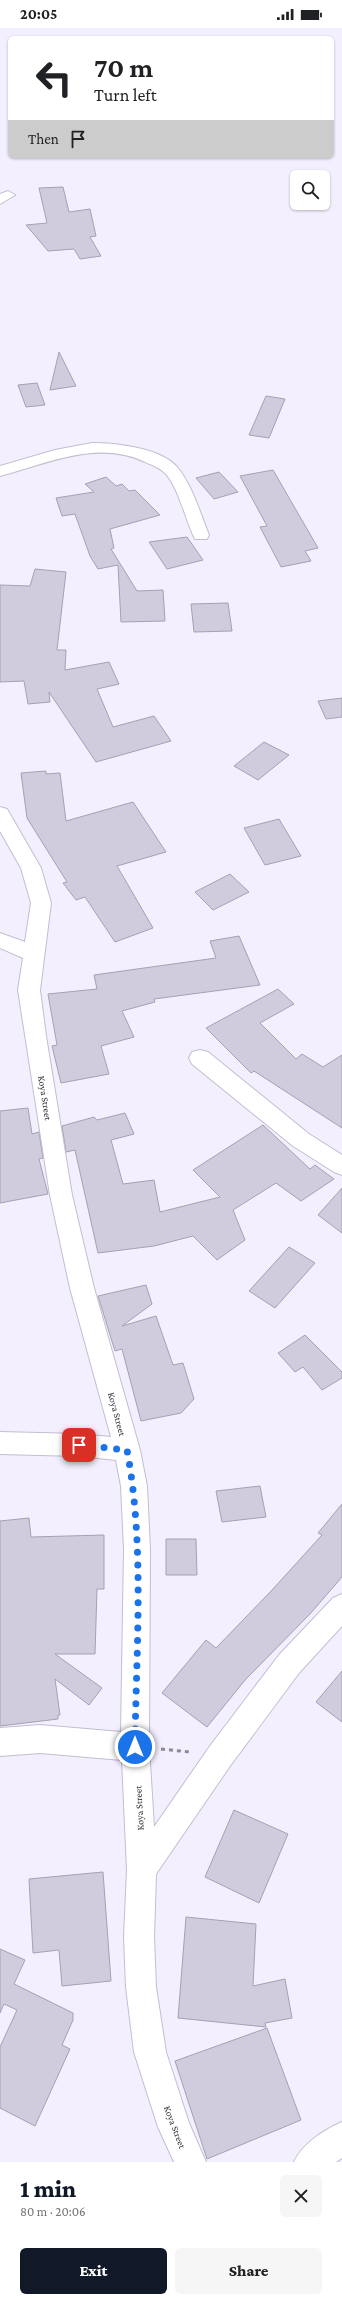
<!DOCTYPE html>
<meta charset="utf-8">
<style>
:root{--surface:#fff;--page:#f6f6f6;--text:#202124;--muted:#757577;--accent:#111827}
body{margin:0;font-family:"Crimson Pro",serif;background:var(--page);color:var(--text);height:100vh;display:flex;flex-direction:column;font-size:15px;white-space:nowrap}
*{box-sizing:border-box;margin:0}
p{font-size:13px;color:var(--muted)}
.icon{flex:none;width:22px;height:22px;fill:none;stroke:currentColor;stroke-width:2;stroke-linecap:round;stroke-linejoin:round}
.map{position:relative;height:2134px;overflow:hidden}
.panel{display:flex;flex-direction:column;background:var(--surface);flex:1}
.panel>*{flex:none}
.guide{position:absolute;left:8px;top:8px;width:326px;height:122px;border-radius:6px;box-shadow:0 1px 3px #0004;background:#fff;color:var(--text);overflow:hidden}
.buttons{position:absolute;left:290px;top:142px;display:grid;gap:8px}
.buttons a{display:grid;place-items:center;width:40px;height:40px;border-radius:6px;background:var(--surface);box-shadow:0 1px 3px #0004;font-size:20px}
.pin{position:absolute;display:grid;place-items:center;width:34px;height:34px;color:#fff;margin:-17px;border-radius:8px;box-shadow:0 2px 6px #0006}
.me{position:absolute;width:44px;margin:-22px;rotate:0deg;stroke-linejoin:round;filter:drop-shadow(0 0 3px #0008)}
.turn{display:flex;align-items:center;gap:14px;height:84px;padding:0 20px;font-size:18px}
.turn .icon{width:52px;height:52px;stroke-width:2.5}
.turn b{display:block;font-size:28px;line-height:34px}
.then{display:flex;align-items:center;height:38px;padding:0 20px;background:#0003;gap:8px;font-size:15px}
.round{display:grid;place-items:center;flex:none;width:42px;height:42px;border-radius:6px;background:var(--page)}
.overview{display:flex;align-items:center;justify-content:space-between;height:68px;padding:0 20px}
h1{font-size:24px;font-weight:800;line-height:30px;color:var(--accent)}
.primary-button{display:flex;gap:8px;margin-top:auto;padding:8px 20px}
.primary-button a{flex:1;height:46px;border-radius:6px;background:var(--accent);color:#fff;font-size:16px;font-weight:800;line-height:46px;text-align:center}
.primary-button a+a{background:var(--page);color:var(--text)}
.status{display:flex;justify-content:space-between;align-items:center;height:28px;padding:0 20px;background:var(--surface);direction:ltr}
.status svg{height:11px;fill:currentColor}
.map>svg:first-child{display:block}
.building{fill:#d1cbde;stroke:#a5a0b2}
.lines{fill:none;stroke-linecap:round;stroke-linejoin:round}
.minor-casing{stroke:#c3bed0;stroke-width:2}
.path{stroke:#8c8994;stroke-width:3;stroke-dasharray:4 4;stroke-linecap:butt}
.minor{fill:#fff;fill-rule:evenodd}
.route{stroke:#1a73e8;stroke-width:7;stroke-dasharray:0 12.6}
.labels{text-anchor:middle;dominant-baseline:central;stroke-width:3.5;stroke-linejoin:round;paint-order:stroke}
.street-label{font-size:10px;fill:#37353c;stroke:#fff}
</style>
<div class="status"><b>20:05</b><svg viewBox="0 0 49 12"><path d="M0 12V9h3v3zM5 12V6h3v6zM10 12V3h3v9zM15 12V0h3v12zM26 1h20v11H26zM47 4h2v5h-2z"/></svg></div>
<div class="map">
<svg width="342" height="2134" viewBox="0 0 342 2134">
<rect width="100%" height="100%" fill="#f3effe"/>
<path class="building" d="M 63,159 L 69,184 L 90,181 L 96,208 L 90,209 L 101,228 L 80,231 L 74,221 L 48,223 L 26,197 L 47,195 L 39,160 Z
M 59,324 L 76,358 L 50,362 Z
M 37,355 L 45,377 L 26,379 L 18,357 Z
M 266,368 L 285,371 L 269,410 L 249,407 Z
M 273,442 L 318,520 L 305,523 L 311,533 L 281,539 L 260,499 L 267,498 L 240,448 Z
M 219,444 L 238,464 L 214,471 L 196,450 Z
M 106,449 L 116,458 L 122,456 L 129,463 L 135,462 L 160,487 L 110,501 L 114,520 L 111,521 L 137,563 L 163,562 L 165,593 L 121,594 L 118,537 L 98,541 L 90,528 L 75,486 L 62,488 L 56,470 L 94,464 L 85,456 Z
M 187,509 L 203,532 L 167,541 L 149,514 Z
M 35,541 L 66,544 L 57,622 L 66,622 L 65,642 L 109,634 L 119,656 L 97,661 L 113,699 L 154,688 L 171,713 L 96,734 L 49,664 L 50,674 L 28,676 L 24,653 L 0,654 L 0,557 L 30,558 Z
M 228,575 L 232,603 L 194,604 L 191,576 Z
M 342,670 L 342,689 L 326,691 L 318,673 Z
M 264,714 L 289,727 L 258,752 L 234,738 Z
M 46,743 L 46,746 L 60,745 L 66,793 L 133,774 L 166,824 L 117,838 L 153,900 L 115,914 L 85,869 L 76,872 L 63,855 L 67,854 L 27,790 L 21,745 Z
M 279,791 L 301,828 L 265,837 L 244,800 Z
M 230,846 L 249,864 L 213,882 L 195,864 Z
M 239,908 L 260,957 L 154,971 L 155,974 L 122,983 L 134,1009 L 101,1018 L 109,1046 L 61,1055 L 52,1018 L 57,1017 L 48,966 L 97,961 L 94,947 L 216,930 L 210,913 Z
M 278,961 L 294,976 L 260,995 L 296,1031 L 302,1026 L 323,1039 L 342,1027 L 342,1100 L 254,1043 L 251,1045 L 206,1000 Z
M 28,1080 L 32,1106 L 39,1104 L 43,1130 L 39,1131 L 48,1166 L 0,1175 L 0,1083 Z
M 125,1085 L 134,1106 L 111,1112 L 123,1156 L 154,1152 L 160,1184 L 220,1169 L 193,1142 L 263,1097 L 310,1141 L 315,1137 L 334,1151 L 301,1173 L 276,1155 L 233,1182 L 245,1212 L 217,1232 L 193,1208 L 154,1218 L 98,1225 L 75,1122 L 66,1124 L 62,1098 L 94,1089 L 97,1092 Z
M 342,1160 L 342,1205 L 318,1187 Z
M 289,1219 L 315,1235 L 275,1280 L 249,1263 Z
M 146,1257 L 152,1276 L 122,1298 L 156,1288 L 173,1337 L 183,1335 L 194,1371 L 181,1385 L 141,1393 L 122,1321 L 115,1323 L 98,1268 Z
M 305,1307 L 342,1344 L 342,1350 L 322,1362 L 303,1339 L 295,1344 L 278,1325 Z
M 260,1458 L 266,1489 L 222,1494 L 216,1463 Z
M 342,1476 L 342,1549 L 310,1586 L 246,1651 L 207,1699 L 162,1665 L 206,1612 L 216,1620 L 273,1561 L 322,1507 L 318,1505 Z
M 29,1490 L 31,1509 L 104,1507 L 104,1561 L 97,1561 L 95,1626 L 55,1626 L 102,1660 L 89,1677 L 55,1651 L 60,1687 L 58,1687 L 58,1691 L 0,1698 L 0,1493 Z
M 166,1511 L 196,1511 L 197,1547 L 166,1547 Z
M 342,1643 L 342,1694 L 316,1674 Z
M 234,1782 L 288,1806 L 259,1875 L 205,1849 Z
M 103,1844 L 111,1953 L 62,1958 L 59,1922 L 33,1925 L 29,1851 Z
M 186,1889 L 256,1896 L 253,1958 L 285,1951 L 292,1990 L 265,1995 L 266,1999 L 178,1990 Z
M 0,1921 L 25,1932 L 14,1956 L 73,1985 L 73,1992 L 62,2017 L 70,2021 L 35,2098 L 0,2080 L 0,2019 L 17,1982 L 4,1976 L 0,1985 Z
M 267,2000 L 301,2092 L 207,2131 L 175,2033 Z"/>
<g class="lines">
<g class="minor-casing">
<path id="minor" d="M 8,163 L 15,167 L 0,176 L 0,166 Z
M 92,415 C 116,415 162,420 178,440 C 193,459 200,485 209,507 L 207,511 L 195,511 L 193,507 C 185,489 178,460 166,446 C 160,440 152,437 145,434 C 97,411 47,436 0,448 L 0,438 L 55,422 Z
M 0,779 L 7,781 L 41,840 L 51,875 L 40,962 L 46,1008 L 72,1167 L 94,1260 L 140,1422 L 147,1458 L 150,1521 L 149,1719 L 154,1799 L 210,1718 L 279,1627 L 333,1570 L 342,1566 L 342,1598 L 299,1645 L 230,1738 L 156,1846 L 154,1908 L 156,1959 L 166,2024 L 189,2095 L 206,2134 L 174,2134 L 158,2099 L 134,2024 L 126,1959 L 124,1908 L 127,1842 L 122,1732 L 40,1725 L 0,1728 L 0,1700 L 40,1697 L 121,1704 L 124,1521 L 121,1458 L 116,1432 L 79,1428 L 0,1426 L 0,1404 L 79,1406 L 111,1409 L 70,1260 L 50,1167 L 18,962 L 23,930 L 0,920 L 0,905 L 25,914 L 31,875 L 21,840 L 0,803 Z
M 200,1022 L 208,1024 L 309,1106 L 342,1127 L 342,1147 L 334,1144 L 293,1118 L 192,1036 L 189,1030 L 192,1024 Z
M 342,2094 L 342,2130 L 336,2134 L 294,2134 C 302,2116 324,2102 342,2094 Z"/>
</g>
<path class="path" d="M 161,1721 L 190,1724"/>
<use href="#minor" class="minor"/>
</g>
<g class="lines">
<path class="route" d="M 79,1417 L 127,1422 C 145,1517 136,1622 135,1719"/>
</g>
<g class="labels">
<g class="street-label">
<text transform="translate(45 1070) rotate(81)">Koya Street</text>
<text transform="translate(117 1386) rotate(75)">Koya Street</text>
<text transform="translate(139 1780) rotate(-93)">Koya Street</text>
<text transform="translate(175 2099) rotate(69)">Koya Street</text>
</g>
</g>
</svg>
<div class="buttons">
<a><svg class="icon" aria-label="search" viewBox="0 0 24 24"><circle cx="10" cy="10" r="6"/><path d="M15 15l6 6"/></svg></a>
</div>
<div class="pin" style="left:79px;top:1417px;background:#d93025"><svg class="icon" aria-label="arrive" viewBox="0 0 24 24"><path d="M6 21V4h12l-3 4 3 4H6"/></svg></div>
<svg class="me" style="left:135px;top:1719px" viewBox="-20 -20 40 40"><circle r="17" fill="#1a73e8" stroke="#fff" stroke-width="3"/><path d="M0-11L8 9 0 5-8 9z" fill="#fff"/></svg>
<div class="guide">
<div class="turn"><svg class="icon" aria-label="left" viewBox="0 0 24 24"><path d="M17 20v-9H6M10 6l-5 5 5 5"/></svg><div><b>70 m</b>Turn left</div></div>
<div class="then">Then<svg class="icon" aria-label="arrive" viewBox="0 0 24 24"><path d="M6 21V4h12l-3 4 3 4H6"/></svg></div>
</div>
</div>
<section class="panel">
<div class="overview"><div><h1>1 min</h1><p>80 m · 20:06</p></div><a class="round"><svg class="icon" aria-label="close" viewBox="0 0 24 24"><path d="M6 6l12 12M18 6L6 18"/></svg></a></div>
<div class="primary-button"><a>Exit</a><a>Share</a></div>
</section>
